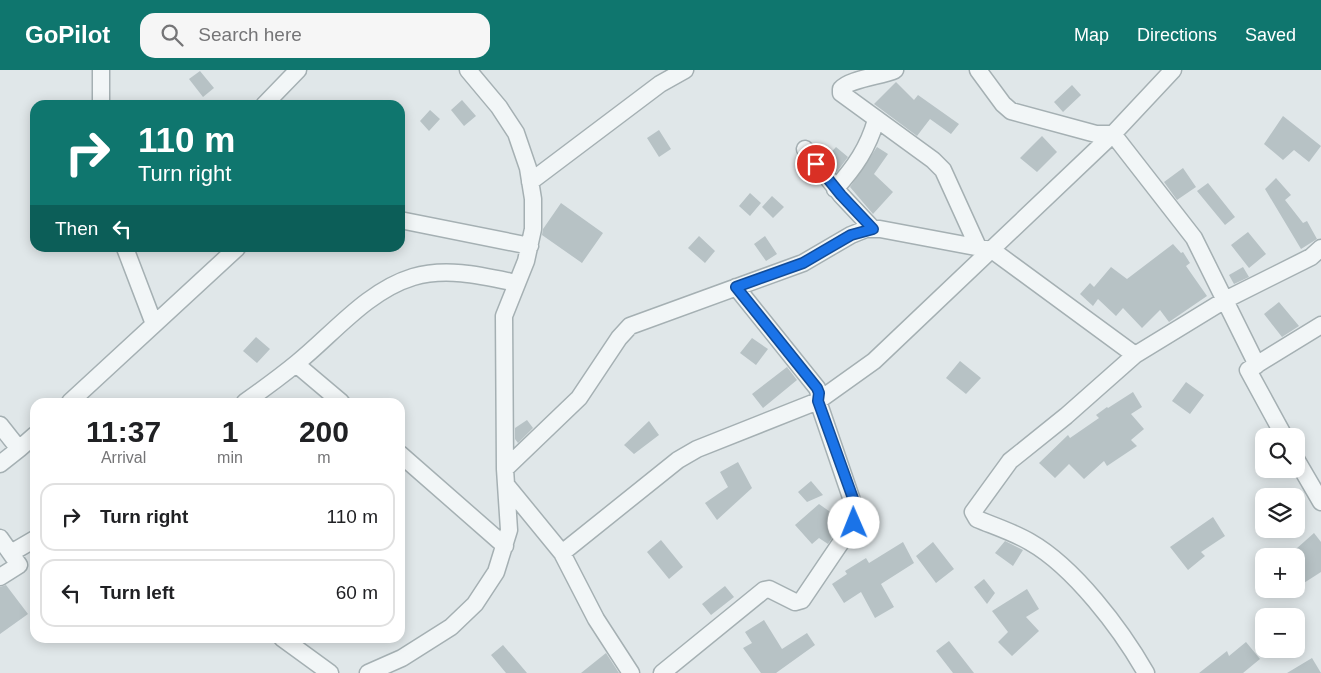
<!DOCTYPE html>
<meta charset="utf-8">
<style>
:root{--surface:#fff;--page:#f6f6f6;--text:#202124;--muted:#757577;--line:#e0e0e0;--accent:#0f766e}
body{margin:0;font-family:Arial,sans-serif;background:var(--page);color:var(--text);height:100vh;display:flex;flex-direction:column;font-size:19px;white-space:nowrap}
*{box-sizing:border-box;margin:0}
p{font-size:16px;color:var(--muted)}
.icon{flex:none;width:28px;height:28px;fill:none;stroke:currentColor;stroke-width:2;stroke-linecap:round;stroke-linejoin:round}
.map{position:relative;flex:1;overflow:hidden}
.panel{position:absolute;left:30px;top:328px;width:375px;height:245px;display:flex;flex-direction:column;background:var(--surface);border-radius:15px;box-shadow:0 2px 12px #0003}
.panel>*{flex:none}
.top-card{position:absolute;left:30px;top:30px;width:375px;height:152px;border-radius:15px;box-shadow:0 2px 12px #0003;background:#0f766e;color:#fff;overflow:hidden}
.controls{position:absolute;left:1255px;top:358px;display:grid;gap:10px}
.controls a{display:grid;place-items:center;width:50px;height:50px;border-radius:10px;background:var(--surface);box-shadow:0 2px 12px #0003;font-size:25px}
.pin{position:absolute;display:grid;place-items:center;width:42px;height:42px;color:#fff;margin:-21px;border:2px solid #fff;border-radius:50%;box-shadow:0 1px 5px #0007}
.me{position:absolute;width:55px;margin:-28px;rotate:359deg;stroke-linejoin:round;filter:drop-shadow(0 0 4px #0008)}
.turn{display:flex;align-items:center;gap:18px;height:105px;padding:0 25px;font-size:22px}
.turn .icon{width:65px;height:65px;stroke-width:2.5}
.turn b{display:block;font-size:35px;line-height:42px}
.then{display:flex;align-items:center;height:48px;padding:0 25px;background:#0003;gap:10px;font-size:19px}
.eta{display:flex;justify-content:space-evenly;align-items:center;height:85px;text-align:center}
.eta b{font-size:30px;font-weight:700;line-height:35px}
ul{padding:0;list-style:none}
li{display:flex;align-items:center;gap:15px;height:68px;margin:0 10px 8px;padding:0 15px;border:2px solid var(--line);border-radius:15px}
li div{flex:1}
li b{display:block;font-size:19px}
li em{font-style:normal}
header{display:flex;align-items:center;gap:30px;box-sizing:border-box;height:70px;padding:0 25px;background:var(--accent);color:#fff}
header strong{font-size:24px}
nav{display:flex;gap:28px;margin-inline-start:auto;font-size:18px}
.search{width:350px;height:45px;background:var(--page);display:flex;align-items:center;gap:12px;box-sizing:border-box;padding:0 18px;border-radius:15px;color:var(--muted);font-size:19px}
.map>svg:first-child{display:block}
.building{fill:#b7c2c5}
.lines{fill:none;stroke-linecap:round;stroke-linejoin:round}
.minor-casing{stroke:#a5b0b3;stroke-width:19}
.minor{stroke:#f2f6f7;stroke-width:16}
.route-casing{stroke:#114b97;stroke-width:12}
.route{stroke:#1a73e8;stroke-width:9}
</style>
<header>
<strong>GoPilot</strong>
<div class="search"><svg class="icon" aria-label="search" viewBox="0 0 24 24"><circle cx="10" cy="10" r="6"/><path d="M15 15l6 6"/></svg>Search here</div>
<nav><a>Map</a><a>Directions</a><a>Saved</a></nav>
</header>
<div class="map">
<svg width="1321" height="603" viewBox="0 0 1321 603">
<rect width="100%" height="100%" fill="#e0e7e9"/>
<path class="building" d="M 200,1 L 214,18 L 203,27 L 189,9 Z
M 896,12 L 914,30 L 918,25 L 959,54 L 951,64 L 930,49 L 917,66 L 874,34 Z
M 1072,15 L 1081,25 L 1063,42 L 1054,32 Z
M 462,30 L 476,46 L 464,56 L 451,40 Z
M 430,40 L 440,49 L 429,61 L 420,51 Z
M 1283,46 L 1321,76 L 1309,92 L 1294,80 L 1283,90 L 1264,74 Z
M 659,60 L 671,79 L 659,87 L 647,68 Z
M 1042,66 L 1057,82 L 1037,102 L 1020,88 Z
M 836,77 L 848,87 L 836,103 L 825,89 Z
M 877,77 L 888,84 L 874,104 L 893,122 L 873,144 L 850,117 Z
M 1183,98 L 1196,117 L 1177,130 L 1164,112 Z
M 1276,108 L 1291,125 L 1285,130 L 1303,153 L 1307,151 L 1317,169 L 1301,179 L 1265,119 Z
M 1208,113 L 1235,147 L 1225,155 L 1197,121 Z
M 750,123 L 761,133 L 750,146 L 739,136 Z
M 772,126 L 784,137 L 773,148 L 762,137 Z
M 561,133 L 603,163 L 582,193 L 542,165 L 543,159 Z
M 1248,162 L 1266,184 L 1249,198 L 1231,175 Z
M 699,166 L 715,181 L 705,193 L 688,178 Z
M 765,166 L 777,184 L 766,191 L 754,174 Z
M 1173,174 L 1181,183 L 1183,182 L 1190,193 L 1186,196 L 1207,226 L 1169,252 L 1160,240 L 1142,258 L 1123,238 L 1116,246 L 1098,229 L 1093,236 L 1080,224 L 1090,213 L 1094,217 L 1111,197 L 1127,209 Z
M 1243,197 L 1249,207 L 1234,214 L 1229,205 Z
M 1279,232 L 1299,256 L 1282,267 L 1264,244 Z
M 256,267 L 270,279 L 257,293 L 243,281 Z
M 752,268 L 768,279 L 756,295 L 740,283 Z
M 960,291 L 981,308 L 966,324 L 946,308 Z
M 787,297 L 797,310 L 763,338 L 752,324 Z
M 1186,312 L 1204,325 L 1190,344 L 1172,331 Z
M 1133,322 L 1142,337 L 1131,344 L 1144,359 L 1131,370 L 1137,376 L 1107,396 L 1104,391 L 1084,409 L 1069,394 L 1055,408 L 1039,393 L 1068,365 L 1070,368 L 1099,348 L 1096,345 L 1107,337 L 1108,338 Z
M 527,350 L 533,358 L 518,373 L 515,369 L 515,358 Z
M 649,351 L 659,365 L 634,384 L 624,375 Z
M 738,392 L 752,418 L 717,450 L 705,433 L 728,417 L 720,402 Z
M 811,411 L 823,425 L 807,432 L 798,422 Z
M 819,434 L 843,451 L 828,474 L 819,468 L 812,474 L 795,455 Z
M 1213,447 L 1225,466 L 1201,482 L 1205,486 L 1188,500 L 1170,477 Z
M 1314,463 L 1321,472 L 1321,502 L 1296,518 L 1296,479 Z
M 661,470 L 683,497 L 669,509 L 647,482 Z
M 1005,471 L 1023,480 L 1013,496 L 995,483 Z
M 903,472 L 914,493 L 881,514 L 894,537 L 875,548 L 861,522 L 844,533 L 832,514 L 847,504 L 845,501 L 866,488 L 869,493 Z
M 933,472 L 954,499 L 936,513 L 916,486 Z
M 984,509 L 995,523 L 987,534 L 974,517 Z
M 6,515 L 28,544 L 0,564 L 0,517 Z
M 725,516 L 734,527 L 711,545 L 702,534 Z
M 1027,519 L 1039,539 L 1026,547 L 1039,561 L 1012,586 L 998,572 L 1008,562 L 992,541 Z
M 764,550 L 782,579 L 807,563 L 815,575 L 776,603 L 761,603 L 743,578 L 752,573 L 745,562 Z
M 949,571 L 974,603 L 953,603 L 936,581 Z
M 1246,572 L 1260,589 L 1243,603 L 1199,603 L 1227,581 L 1229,586 Z
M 503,575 L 527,603 L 506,603 L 491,585 Z
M 606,583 L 619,603 L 581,603 Z
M 1312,588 L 1321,603 L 1287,603 Z"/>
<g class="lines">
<g class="minor-casing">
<path id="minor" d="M 101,0 L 101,35
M 895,0 C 882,6 849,9 841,19 L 841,23 L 933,90 L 943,100 L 978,177
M 978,0 L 1003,34 L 1011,41 L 1096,64 L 1113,64
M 264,35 L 298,0
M 1113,64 L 1194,168 L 1257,295
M 805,79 L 841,125 L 873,159
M 530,112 L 660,14 L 685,0
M 835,119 C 855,97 868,78 876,50
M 400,150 L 530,176
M 125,178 L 154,254
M 296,294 L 341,332
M 70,332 L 237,178
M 245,332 C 262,320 280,307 297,293 C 333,264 367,221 413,207 C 447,197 483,206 516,213
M 0,355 L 19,379 L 0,394
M 1284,366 L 1248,300 L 1321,255
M 19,379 L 35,365
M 400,384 L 505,476
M 1296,389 L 1321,432
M 505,399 L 579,328 L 619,268 L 630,256 L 803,193 L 851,165 L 866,159 L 880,159 L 992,180 L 1135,285
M 508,417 L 562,483 L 596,549 L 631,603
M 0,468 L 19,495 L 0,507
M 11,483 L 35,469
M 562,483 L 678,390 L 697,379 L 818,331 L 874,291 L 1113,64 L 1173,0
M 282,568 L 330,603
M 368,603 L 402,588 L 451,557 L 475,534 L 496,502 L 509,460 L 505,399 L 504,246 L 526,191 L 533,159 L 533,129 L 528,98 L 516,63 L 499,37 L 468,0
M 662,603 L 764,520 L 769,519 L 795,532 L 802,530 L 854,453 L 856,442 L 818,331 L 819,323 L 817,318 L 736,217
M 1146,603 C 1121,559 1074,497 1030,472 C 1013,462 994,456 977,449 L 973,442 L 1010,391 L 1066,346 L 1135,285 L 1225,230 L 1311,187 L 1321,178"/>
</g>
<use href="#minor" class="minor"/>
</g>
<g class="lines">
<g class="route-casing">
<path id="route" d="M 816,94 L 841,125 L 873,159 L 851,165 L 803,193 L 736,217 L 817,318 L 819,323 L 818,331 L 855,434 L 854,453"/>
</g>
<use href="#route" class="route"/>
</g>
</svg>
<div class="controls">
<a><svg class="icon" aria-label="search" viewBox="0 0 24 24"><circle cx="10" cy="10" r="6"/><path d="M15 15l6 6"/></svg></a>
<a><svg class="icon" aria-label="layers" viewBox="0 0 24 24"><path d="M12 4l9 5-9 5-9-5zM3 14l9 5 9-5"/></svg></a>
<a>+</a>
<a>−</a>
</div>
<div class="pin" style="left:816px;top:94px;background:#d93025"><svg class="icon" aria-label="arrive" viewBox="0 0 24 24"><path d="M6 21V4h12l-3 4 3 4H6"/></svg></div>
<svg class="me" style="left:854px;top:453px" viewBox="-20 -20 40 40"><circle r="19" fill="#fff"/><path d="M0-13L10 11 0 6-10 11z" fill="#1a73e8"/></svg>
<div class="top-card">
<div class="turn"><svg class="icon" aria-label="right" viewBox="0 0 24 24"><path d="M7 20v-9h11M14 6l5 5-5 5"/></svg><div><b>110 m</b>Turn right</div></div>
<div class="then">Then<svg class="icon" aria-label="left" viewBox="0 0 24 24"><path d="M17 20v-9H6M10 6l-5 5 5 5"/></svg></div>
</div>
<section class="panel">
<div class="eta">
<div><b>11:37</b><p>Arrival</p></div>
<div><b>1</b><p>min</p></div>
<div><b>200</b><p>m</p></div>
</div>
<ul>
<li><svg class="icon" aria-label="right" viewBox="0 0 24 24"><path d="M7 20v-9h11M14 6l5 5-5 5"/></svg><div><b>Turn right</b></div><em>110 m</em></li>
<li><svg class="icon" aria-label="left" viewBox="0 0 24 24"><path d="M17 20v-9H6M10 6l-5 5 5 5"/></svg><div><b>Turn left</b></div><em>60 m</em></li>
</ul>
</section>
</div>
